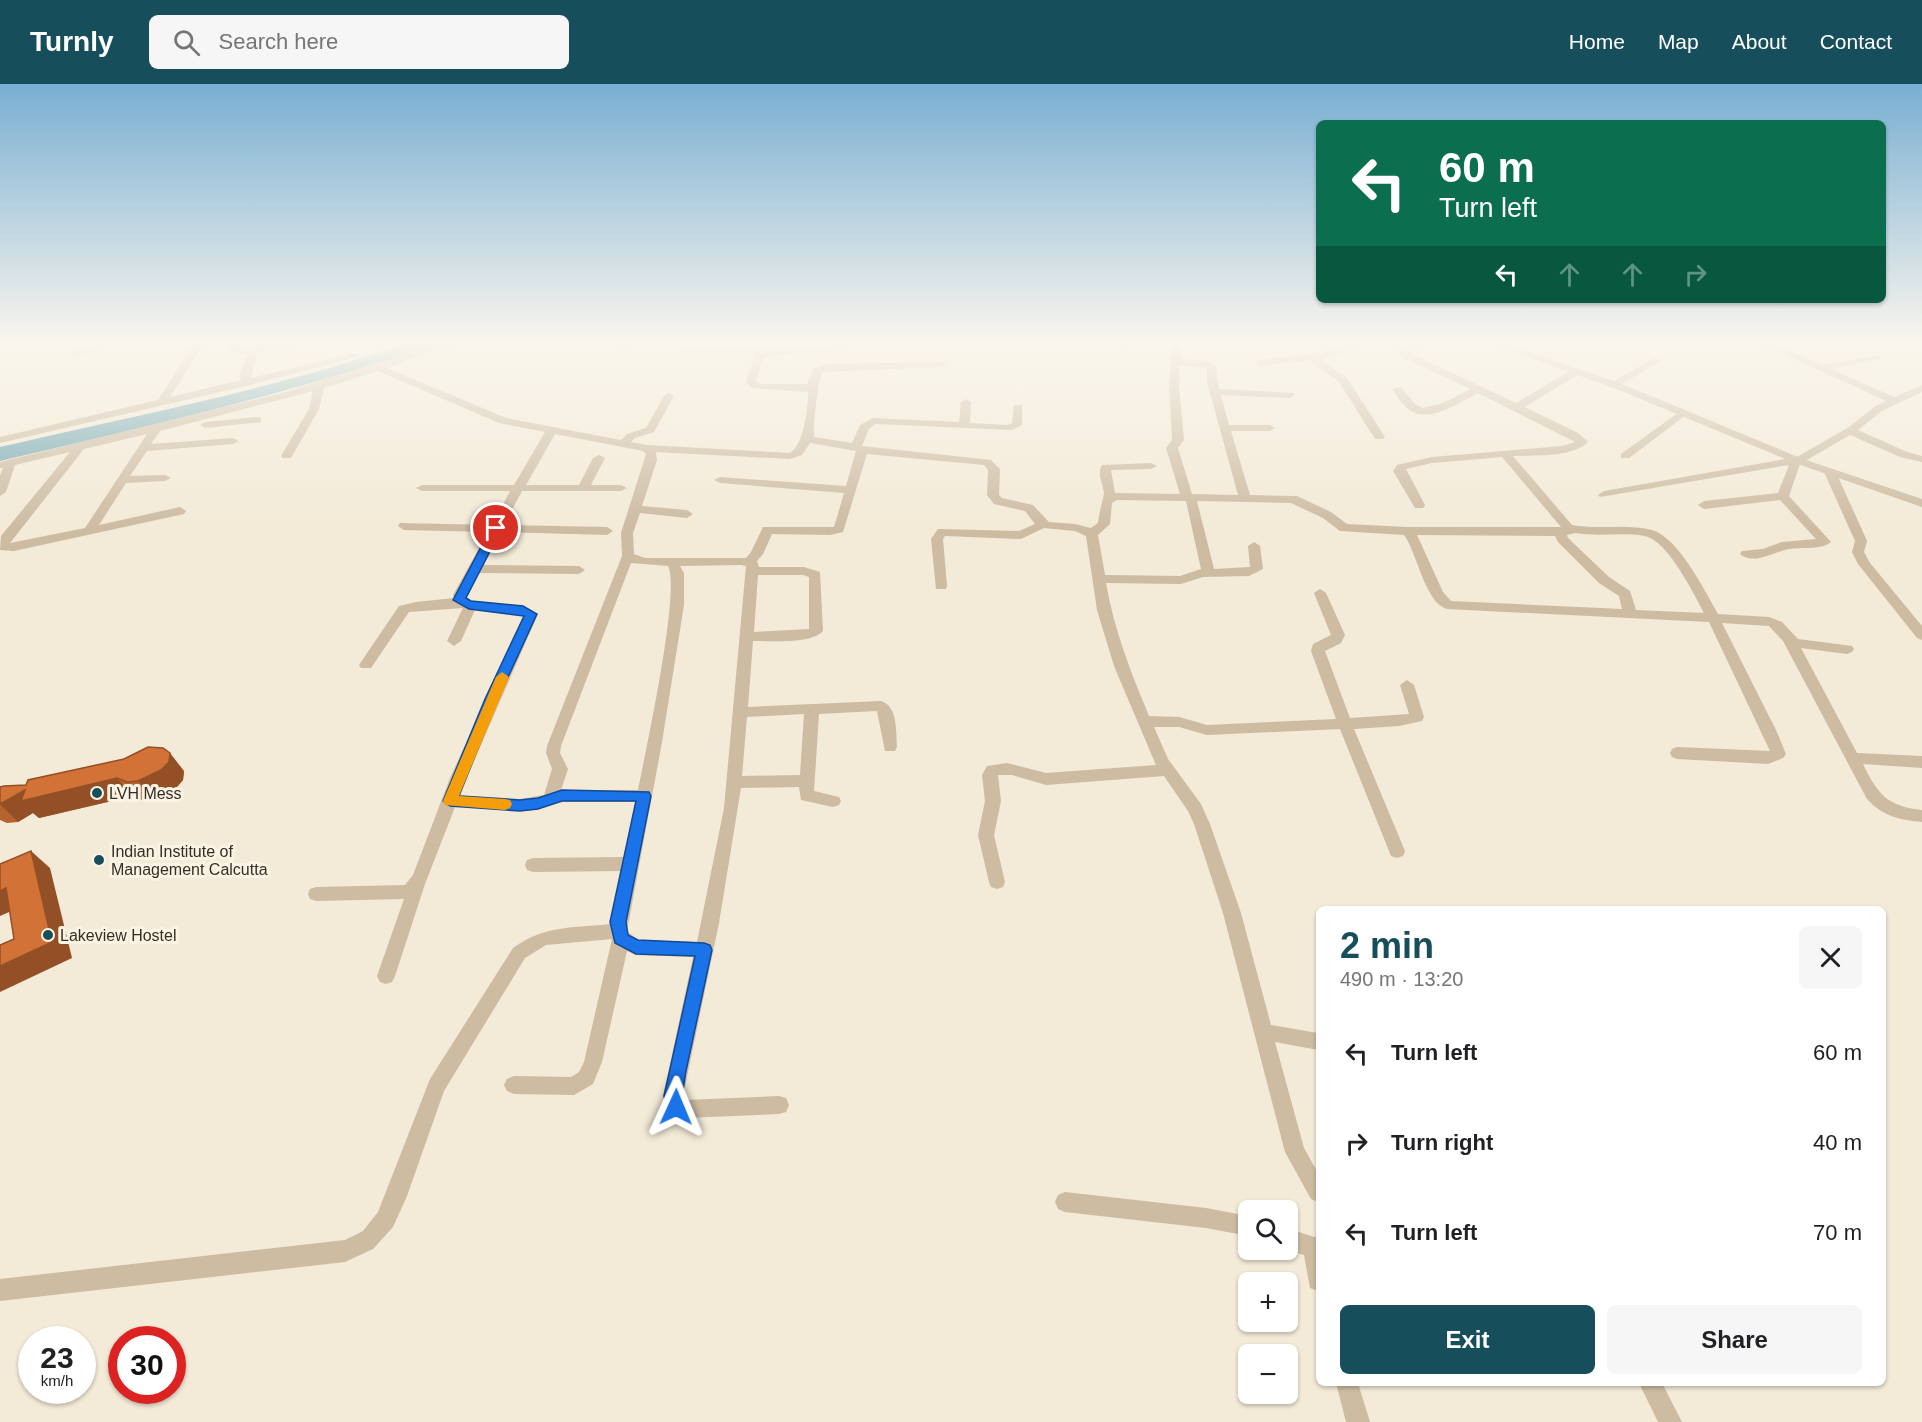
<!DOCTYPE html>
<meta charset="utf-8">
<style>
:root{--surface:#fff;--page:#f6f6f6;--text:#202124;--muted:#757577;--accent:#174e5c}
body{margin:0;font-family:Arial,sans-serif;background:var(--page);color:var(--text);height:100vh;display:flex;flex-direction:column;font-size:22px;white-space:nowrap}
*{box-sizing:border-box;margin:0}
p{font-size:20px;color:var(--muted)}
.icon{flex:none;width:33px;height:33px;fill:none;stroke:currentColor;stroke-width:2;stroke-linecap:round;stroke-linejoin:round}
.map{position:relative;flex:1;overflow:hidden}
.side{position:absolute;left:1316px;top:822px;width:570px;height:480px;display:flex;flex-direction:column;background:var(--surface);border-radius:9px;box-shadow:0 2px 4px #0004}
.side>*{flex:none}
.banner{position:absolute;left:1316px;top:36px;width:570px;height:183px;border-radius:9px;box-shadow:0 2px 4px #0004;background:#0b6e4f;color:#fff;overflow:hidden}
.controls{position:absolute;left:1238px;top:1116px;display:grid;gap:12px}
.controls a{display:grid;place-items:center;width:60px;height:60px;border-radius:9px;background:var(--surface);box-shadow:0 2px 4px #0004;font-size:30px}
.speed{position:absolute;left:18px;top:1242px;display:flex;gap:12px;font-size:30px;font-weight:700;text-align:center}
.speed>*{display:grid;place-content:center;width:78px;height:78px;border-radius:50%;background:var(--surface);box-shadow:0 2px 4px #0004;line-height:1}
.speed small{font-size:15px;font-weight:400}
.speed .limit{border:9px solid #d22;background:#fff;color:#111}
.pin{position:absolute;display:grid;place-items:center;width:51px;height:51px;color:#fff;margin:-26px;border:3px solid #fff;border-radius:50%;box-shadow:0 2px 6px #0007}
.me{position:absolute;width:66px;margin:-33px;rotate:1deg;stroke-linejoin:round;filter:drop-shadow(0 0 4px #0008)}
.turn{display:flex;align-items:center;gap:21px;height:126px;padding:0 24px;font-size:27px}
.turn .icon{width:78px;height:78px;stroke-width:2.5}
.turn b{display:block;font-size:42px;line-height:51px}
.lanes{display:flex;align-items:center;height:57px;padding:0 24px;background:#0003;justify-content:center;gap:30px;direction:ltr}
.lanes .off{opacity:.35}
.round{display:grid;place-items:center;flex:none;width:63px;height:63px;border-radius:9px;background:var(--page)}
.head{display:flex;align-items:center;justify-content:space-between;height:102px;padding:0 24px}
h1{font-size:36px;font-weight:700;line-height:45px;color:var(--accent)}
.cta{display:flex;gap:12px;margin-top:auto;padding:12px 24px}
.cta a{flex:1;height:69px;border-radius:9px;background:var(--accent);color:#fff;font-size:24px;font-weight:700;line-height:69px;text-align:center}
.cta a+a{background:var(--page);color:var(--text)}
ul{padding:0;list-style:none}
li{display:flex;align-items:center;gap:18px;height:90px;padding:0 24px}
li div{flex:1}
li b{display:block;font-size:22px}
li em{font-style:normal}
header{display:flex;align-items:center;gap:36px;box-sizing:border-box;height:84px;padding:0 30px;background:var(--accent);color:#fff}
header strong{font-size:28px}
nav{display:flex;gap:33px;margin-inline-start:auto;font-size:21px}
.search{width:420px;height:54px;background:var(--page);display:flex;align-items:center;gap:15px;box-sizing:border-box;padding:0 21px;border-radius:9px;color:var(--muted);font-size:22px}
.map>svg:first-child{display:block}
.water{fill:#74a8b3}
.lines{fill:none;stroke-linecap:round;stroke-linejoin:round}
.minor{fill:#cdbba2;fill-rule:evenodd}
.tertiary{fill:#cdbba2;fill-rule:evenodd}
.wall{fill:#b5622f}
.shaded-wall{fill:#935026}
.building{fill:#d27237;stroke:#935026;stroke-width:1.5}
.route{fill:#1a73e8;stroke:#114b97;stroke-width:1.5}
.slow{fill:#f59e0b}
.poi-dot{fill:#174e5c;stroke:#fbf3e4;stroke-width:2}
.labels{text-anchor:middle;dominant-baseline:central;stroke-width:6;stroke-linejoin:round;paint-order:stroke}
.poi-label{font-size:16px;fill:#362d25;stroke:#fbf3e4;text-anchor:start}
</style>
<header>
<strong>Turnly</strong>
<div class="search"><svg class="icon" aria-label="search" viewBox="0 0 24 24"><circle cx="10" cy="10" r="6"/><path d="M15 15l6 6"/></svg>Search here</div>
<nav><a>Home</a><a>Map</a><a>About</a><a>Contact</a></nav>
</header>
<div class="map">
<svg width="1922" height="1338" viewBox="0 0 1922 1338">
<rect width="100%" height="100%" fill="#f3ead7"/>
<path class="water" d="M 410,258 L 443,258 C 298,307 149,343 0,377 L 0,363 C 137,331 277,305 410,258 Z"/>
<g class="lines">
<path class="minor" d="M 97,258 L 108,258 L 99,266 L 73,273 L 68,270 Z
M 195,258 L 205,258 L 170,313 L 241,296 L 240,290 L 247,270 L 229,269 L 231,258 L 241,258 L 239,264 L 285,258 L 308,258 L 257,269 L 251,294 L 356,269 L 361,272 L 246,302 L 0,359 L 0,353 L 158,316 Z
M 444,258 L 459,258 L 387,284 L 506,334 L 621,356 L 627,350 L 646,344 L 664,312 L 669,309 L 674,312 L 654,348 L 635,354 L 631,358 L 647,361 L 789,369 C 804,363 808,323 808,308 L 751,304 L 746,298 L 755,271 L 750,267 L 686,269 L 682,268 L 682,264 L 752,261 L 763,267 L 772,263 L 773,258 L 783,258 L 781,264 L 830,262 L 840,258 L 854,258 C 828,278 791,262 763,275 L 756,297 L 760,300 L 807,300 L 814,284 L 828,280 L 945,278 L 946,280 L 941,283 L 822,288 C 818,299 813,340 814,353 L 852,359 L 860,341 L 873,334 L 959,338 L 961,318 L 966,315 L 971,318 L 970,339 L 1007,341 L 1012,339 L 1014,321 L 1022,321 L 1022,341 L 1012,346 L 875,340 L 869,345 L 862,362 L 991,376 L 1000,385 L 999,411 L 1002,414 L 1033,421 L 1049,438 L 1075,440 L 1091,444 L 1098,439 C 1099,430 1101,423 1103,414 C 1107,403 1095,393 1102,381 L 1151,379 L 1157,382 L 1151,385 L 1111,386 L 1115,409 L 1180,410 L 1166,364 L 1172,356 L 1169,302 L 1172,258 L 1182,258 L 1181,275 L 1207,277 L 1216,281 L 1219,305 L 1294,309 L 1295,311 L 1290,314 L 1221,311 L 1229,341 L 1270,341 L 1275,344 L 1270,347 L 1231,347 L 1250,411 L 1297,412 L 1331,428 L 1347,440 L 1407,443 L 1561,443 L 1502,373 L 1432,379 L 1406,385 L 1425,421 L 1423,424 L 1415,424 L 1393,387 L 1397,381 L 1432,373 L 1562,362 L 1575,358 L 1478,309 C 1460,318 1431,339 1411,327 C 1403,322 1397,312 1392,305 L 1401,303 L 1415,320 L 1423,324 L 1443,319 L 1470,305 L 1402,273 L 1399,267 L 1409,258 L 1421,258 L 1410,269 L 1516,319 L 1573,285 L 1581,285 L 1581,289 L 1525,323 L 1578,349 L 1588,358 C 1572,374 1534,371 1513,372 L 1572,441 C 1598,446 1627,439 1652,446 C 1678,453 1705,507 1718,530 L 1769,533 L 1782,538 L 1798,555 L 1852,562 L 1854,565 L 1852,568 L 1847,570 L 1801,564 L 1857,669 L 1922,672 L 1922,684 L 1863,680 C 1878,711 1887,722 1922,726 L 1922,738 C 1900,736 1882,732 1867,715 L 1783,557 L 1769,542 L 1722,539 L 1776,646 L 1786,670 L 1783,674 L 1768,680 L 1677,675 L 1672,673 L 1670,669 L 1672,665 L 1677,663 L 1770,667 L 1709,538 L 1447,525 C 1425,519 1417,468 1404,451 L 1340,447 L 1323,434 L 1291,419 L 1197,417 L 1214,485 L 1250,483 L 1248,462 L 1254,458 L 1260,462 L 1263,485 L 1249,492 L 1203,493 L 1181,500 L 1106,499 C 1114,546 1131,589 1149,632 L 1179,633 L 1207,641 L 1336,635 L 1311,567 L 1313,560 L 1331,551 L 1314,509 L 1320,505 L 1326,509 L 1345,551 L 1341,559 L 1325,567 L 1350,634 L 1409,630 L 1400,601 L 1407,596 L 1414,601 L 1424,633 L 1422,637 L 1399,642 L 1354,645 L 1405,767 L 1403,772 L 1397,774 L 1391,772 L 1389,767 L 1340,645 L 1207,651 L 1179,643 L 1154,643 L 1168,675 L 1201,720 L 1210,740 L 1241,829 L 1271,941 L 1318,949 L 1318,966 L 1275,958 L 1304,1064 L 1318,1089 L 1318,1118 L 1311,1115 L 1285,1068 L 1223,829 L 1194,740 L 1188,727 L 1164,692 L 1046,701 L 1012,691 L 998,691 L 1001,717 L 994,751 L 1005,798 L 1003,803 L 997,805 L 991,803 L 989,798 L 978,751 L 985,717 L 982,691 L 987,682 L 1007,679 L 1046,689 L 1156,681 L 1114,582 L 1097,526 L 1086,452 L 1075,447 L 1044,444 L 1021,455 L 945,452 L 943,455 L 947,502 L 946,505 L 936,505 L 931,455 L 938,445 L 1019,447 L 1035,440 L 1025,427 L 994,420 L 987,411 L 988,386 L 984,381 L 867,370 L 843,448 L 830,451 L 772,450 L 763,470 L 757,477 L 759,483 L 804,483 L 820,488 L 823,547 C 812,560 771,557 753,557 L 748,623 L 881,617 C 898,622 896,648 897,663 L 895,667 L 885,667 L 877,627 L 819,630 L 814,707 L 839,713 L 841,717 L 839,721 L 833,723 L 801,716 L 799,703 L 741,704 L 719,839 L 683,1012 L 685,1016 L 779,1012 L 786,1014 L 789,1021 L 786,1028 L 779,1030 L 685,1034 L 669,1030 L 663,1012 L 693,873 L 636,871 L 627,867 L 602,978 L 593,1000 L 574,1011 L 514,1010 L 507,1007 L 504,1001 L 507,995 L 514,992 L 571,993 L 579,988 L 584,978 L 612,855 L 546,861 L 525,874 L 444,1007 L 407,1112 L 393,1143 L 373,1165 L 345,1178 L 0,1217 L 0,1195 L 345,1156 L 363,1147 L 378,1128 L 430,995 L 513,864 C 545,841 573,844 611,840 L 622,787 L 533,788 L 527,786 L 525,781 L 527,776 L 533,774 L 624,773 L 635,718 L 562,718 L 538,725 L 520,727 L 455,723 L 425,800 L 395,892 L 392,898 L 386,900 L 380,898 L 377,892 L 404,815 L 316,817 L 310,815 L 308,810 L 310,805 L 316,803 L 405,801 L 413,791 L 450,694 L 524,532 L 475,526 L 461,557 L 454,562 L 447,557 L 463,524 L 409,528 L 371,584 L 361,584 L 359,581 L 361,578 L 399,522 L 416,518 L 454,514 L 453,511 L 488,448 L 404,446 L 398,442 L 400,439 L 492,441 L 510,407 L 422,407 L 416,404 L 422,401 L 514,401 L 545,348 L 499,339 L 378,287 L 324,304 L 319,325 L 291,374 L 283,374 L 281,372 L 309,325 L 313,307 L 160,347 L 151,360 L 233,354 L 239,357 L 233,360 L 147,367 L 130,392 L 165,391 L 171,394 L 165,397 L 126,399 L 99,441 L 180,423 L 186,427 L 184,430 L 14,467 L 0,466 L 1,452 L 70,368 L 15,381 L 6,408 L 0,412 L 0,391 L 3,384 L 0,384 L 0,378 L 282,309 ZM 1180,281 L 1207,284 L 1207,298 L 1238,411 L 1192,410 L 1178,364 L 1184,356 L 1179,302 ZM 147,350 L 85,444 L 10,459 L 84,365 ZM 555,350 L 643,367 L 646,370 L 621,449 L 622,472 L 547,662 L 546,669 L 552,685 L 544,711 L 520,715 L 459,711 L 538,530 L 523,522 L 467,516 L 467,511 L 478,489 L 579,490 L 585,486 L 579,482 L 483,481 L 500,448 L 607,451 L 613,447 L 607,443 L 504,441 L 522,407 L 621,407 L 627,404 L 621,401 L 591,401 L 605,374 L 599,371 L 593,374 L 579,401 L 526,401 ZM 810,359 L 856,367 L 846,402 L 720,393 L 714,396 L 720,399 L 844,409 L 834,443 L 763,443 L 751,468 L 746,474 L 645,474 L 634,470 L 633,449 L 640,429 L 687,434 L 693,430 L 687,426 L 642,422 L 657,376 L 656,368 L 790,375 L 802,371 ZM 1117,416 L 1186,417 L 1201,485 L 1180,492 L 1105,491 L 1098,451 L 1110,440 L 1112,419 ZM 1575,449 C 1598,453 1622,448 1645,452 C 1668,457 1694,510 1704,529 L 1636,526 L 1630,507 L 1609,493 L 1568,454 L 1567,451 ZM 1417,451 L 1555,452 L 1558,458 L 1599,499 L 1619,512 L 1622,525 L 1451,517 L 1443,508 ZM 631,479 L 668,482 C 681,506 645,670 638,706 L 561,706 L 568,685 L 560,669 L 561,662 ZM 741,481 L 746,482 L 724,724 L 697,858 L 638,856 L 627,847 L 662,658 L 684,521 L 684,489 L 680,482 ZM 758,491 L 803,491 L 809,493 L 809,545 L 754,548 ZM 804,630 L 800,691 L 742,692 L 747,633 Z
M 619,258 L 629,258 L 625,265 L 622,266 L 617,263 Z
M 1120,258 L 1130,258 L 1124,263 L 1121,262 Z
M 1352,258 L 1365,258 L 1352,266 L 1320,275 L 1347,294 L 1385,353 L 1383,355 L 1375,355 L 1339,298 L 1309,276 L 1260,282 L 1255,279 L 1260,276 L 1324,268 Z
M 1757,258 L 1771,258 L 1821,281 L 1880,271 L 1880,275 L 1831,285 L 1894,313 L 1922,301 L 1922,308 L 1882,327 L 1858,346 L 1907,368 L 1922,372 L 1922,378 L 1900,373 L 1850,351 L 1800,380 L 1789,412 L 1831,458 C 1821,467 1798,462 1785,466 C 1772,469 1752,481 1740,470 L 1742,467 L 1763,465 L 1782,458 L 1816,455 L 1780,416 L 1704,425 L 1698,421 L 1704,417 L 1778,409 L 1789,381 L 1600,413 L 1598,411 L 1604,407 L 1797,373 L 1849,343 L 1874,323 L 1886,317 Z
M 1654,274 L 1663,276 L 1618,302 L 1609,300 Z
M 1682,326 L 1686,327 L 1686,331 L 1629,374 L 1621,374 L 1621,370 Z
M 257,333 L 261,334 L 261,338 L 205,344 L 200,341 L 205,338 Z
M 1830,385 L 1836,388 L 1867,457 L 1864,468 L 1870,479 L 1922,542 L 1922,556 L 1917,554 L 1858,480 L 1852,468 L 1855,457 L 1824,388 Z
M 1065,1108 L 1206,1124 L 1248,1132 L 1248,1152 L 1206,1144 L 1065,1128 L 1058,1125 L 1055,1118 L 1058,1111 Z
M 1287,1144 L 1314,1153 L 1318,1152 L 1318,1207 L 1310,1204 L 1304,1171 L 1287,1166 Z
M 1336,1299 L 1358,1299 L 1370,1338 L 1346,1338 Z
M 1639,1299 L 1662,1299 L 1682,1338 L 1658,1338 Z"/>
<path class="tertiary" d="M 1487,258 L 1502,258 L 1627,302 L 1803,375 L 1922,415 L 1922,423 L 1795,379 L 1619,306 Z"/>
</g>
<path class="wall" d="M 184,687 L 183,696 L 176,704 L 154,714 L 142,716 L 133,712 L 39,734 L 33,729 L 18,738 L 7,739 L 0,736 L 0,703 Z"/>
<path class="shaded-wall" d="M 170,669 L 184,687 L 183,696 L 176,704 L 154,714 L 138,697 Z
M 117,694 L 133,712 L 39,734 L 33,729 L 18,738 L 0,720 L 25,706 Z
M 31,767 L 50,784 L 72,874 L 0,908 L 0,882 L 52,858 Z
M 6,804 L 25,821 L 0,832 L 0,807 Z"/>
<path class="building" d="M 148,663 L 163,664 L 170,669 L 169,678 L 161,686 L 138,697 L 127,698 L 117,694 L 21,717 L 25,706 L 0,720 L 0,703 L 4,702 L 26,701 L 28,696 L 124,675 Z
M 31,767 L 52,858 L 0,882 L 0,861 L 14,855 L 6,804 L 0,807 L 0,780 Z"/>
<linearGradient id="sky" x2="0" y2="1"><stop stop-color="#79afd3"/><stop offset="0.58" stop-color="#faf6ed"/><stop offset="1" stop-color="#faf6ed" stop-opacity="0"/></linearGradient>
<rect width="1922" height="446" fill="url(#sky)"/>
<path class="route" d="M 496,441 L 502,444 L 466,514 L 471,517 L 523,522 L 537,530 L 498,615 L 459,712 L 520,716 L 538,714 L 562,706 L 649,708 L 651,712 L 626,838 L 628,851 L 638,856 L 704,859 L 710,861 L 712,866 L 686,987 L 682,1012 L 685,1023 L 682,1029 L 676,1032 L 669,1029 L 664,1012 L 695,872 L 636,870 L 615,859 L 610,838 L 636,717 L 562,717 L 538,725 L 520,727 L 450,722 L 443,717 L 485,615 L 524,532 L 469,525 L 453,516 L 491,444 Z"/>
<path class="slow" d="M 502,588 L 509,593 L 459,712 L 505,715 L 510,716 L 512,720 L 510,724 L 505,726 L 445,721 L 443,717 L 496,593 Z"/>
<g class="poi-dot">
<circle cx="97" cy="709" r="6"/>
<circle cx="99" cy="776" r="6"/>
<circle cx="48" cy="851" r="6"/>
</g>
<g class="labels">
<g class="poi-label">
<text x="109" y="709">LVH Mess</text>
<text x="111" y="767">Indian Institute of<tspan x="111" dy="18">Management Calcutta</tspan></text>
<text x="60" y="851">Lakeview Hostel</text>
</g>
</g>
</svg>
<div class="controls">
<a><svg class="icon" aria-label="search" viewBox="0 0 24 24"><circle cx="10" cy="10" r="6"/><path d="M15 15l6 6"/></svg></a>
<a>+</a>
<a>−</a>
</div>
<div class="speed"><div>23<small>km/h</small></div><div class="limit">30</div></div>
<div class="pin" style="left:496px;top:444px;background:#d93025"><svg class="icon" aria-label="arrive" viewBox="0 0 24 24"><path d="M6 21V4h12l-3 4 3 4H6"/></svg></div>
<svg class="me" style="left:676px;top:1023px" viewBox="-20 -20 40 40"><path d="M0-17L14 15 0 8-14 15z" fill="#1a73e8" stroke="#fff" stroke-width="4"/></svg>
<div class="banner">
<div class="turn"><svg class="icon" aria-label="left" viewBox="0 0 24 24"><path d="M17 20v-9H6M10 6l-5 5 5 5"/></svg><div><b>60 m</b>Turn left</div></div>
<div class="lanes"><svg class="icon" aria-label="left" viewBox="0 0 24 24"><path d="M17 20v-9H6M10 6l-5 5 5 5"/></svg><svg class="icon off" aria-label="ahead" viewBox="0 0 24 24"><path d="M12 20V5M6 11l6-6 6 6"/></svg><svg class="icon off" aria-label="ahead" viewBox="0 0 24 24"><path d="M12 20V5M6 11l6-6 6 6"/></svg><svg class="icon off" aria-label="right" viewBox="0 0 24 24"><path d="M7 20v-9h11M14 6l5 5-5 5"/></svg></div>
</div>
<section class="side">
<div class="head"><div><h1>2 min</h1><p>490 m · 13:20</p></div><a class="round"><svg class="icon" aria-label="close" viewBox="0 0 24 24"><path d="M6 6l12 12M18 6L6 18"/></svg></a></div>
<ul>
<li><svg class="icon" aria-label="left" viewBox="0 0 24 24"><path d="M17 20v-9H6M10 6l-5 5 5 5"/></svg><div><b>Turn left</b></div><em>60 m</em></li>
<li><svg class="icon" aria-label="right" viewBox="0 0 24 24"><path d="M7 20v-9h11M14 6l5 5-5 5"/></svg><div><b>Turn right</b></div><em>40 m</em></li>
<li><svg class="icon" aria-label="left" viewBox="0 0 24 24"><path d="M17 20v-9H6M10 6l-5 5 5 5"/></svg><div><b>Turn left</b></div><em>70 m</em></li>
</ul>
<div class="cta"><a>Exit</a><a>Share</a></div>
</section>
</div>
